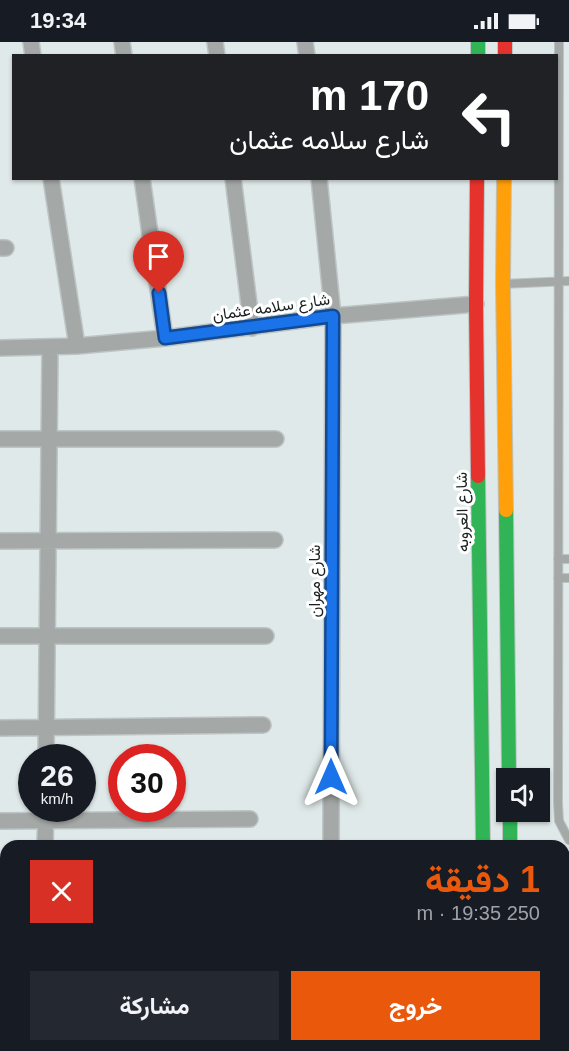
<!DOCTYPE html>
<html lang="ar">
<meta charset="utf-8">
<style>
:root{--surface:#171b24;--page:#242831;--text:#f1f3f6;--muted:#9ea1a6;--accent:#ea580c}
body{margin:0;font-family:Arial,Vazirmatn,sans-serif;background:var(--page);color:var(--text);direction:rtl;height:100vh;display:flex;flex-direction:column;font-size:22px;white-space:nowrap}
*{box-sizing:border-box;margin:0}
p{font-size:20px;color:var(--muted)}
.icon{flex:none;width:33px;height:33px;fill:none;stroke:currentColor;stroke-width:2;stroke-linecap:round;stroke-linejoin:round}
.map{position:relative;flex:1;overflow:hidden;direction:ltr}
.drawer{position:absolute;left:0px;top:798px;width:570px;height:212px;display:flex;flex-direction:column;background:var(--surface);border-radius:18px 18px 0 0;box-shadow:0 2px 4px #0004;direction:rtl}
.drawer>*{flex:none}
.banner{position:absolute;left:12px;top:12px;width:546px;height:126px;border-radius:0px;box-shadow:0 2px 4px #0004;direction:rtl;background:#202124;color:#fff;overflow:hidden}
.fabs{position:absolute;left:496px;top:726px;display:grid;gap:12px}
.fabs a{display:grid;place-items:center;width:54px;height:54px;border-radius:0px;background:var(--surface);box-shadow:0 2px 4px #0004;font-size:30px}
.speed{position:absolute;left:18px;top:702px;display:flex;gap:12px;font-size:30px;font-weight:700;text-align:center}
.speed>*{display:grid;place-content:center;width:78px;height:78px;border-radius:50%;background:var(--surface);box-shadow:0 2px 4px #0004;line-height:1}
.speed small{font-size:15px;font-weight:400}
.speed .limit{border:9px solid #d22;background:#fff;color:#111}
.pin{position:absolute;display:grid;place-items:center;width:51px;height:51px;color:#fff;margin:-62px -26px;border-radius:50% 50% 50% 0;rotate:-45deg;box-shadow:0 0 6px #0007}
.pin .icon{rotate:45deg}
.me{position:absolute;width:66px;margin:-33px;rotate:0deg;stroke-linejoin:round;filter:drop-shadow(0 0 4px #0008)}
.turn{display:flex;align-items:center;gap:21px;height:126px;padding:0 30px;font-size:27px}
.turn .icon{width:78px;height:78px;stroke-width:2.5}
.turn b{display:block;font-size:42px;line-height:51px}
.round{display:grid;place-items:center;flex:none;width:63px;height:63px;border-radius:0px;background:var(--page)}
.overview{display:flex;align-items:center;justify-content:space-between;height:102px;padding:0 30px}
h1{font-size:36px;font-weight:700;line-height:45px;color:var(--accent)}
.button{display:flex;gap:12px;margin-top:auto;padding:12px 30px}
.button a{flex:1;height:69px;border-radius:0px;background:var(--accent);color:#fff;font-size:24px;font-weight:700;line-height:69px;text-align:center}
.button a+a{background:var(--page);color:var(--text)}
.status{display:flex;justify-content:space-between;align-items:center;height:42px;padding:0 30px;background:var(--surface);direction:ltr}
.status svg{height:16px;fill:currentColor}
.map>svg:first-child{display:block}
.lines{fill:none;stroke-linecap:round;stroke-linejoin:round}
.lane-casing{stroke:#bdc4c4;stroke-width:10}
.street-casing{stroke:#bdc4c4;stroke-width:18}
.fast-casing{stroke:#bdc4c4;stroke-width:16}
.slow-casing{stroke:#bdc4c4;stroke-width:16}
.jam-casing{stroke:#bdc4c4;stroke-width:16}
.lane{stroke:#a4a8a7;stroke-width:8}
.street{stroke:#a4a8a7;stroke-width:15}
.fast{stroke:#30b455;stroke-width:14}
.slow{stroke:#ff9f0a;stroke-width:14}
.jam{stroke:#e5322d;stroke-width:14}
.route-casing{stroke:#114b97;stroke-width:15}
.route{stroke:#1a73e8;stroke-width:10}
.labels{text-anchor:middle;dominant-baseline:central;stroke-width:6;stroke-linejoin:round;paint-order:stroke}
.street-label{font-size:16px;fill:#1a2020;stroke:#fff}
</style>
<div class="status"><b>19:34</b><svg viewBox="0 0 49 12"><path d="M0 12V9h3v3zM5 12V6h3v6zM10 12V3h3v9zM15 12V0h3v12zM26 1h20v11H26zM47 4h2v5h-2z"/></svg></div>
<div class="map">
<svg width="569" height="1009" viewBox="0 0 569 1009">
<rect width="100%" height="100%" fill="#e0e9e9"/>
<g class="lines">
<g class="lane-casing">
<path id="lane" d="M 559,0 L 558,761 L 559,779 L 569,798
M 504,242 L 569,239
M 558,517 L 569,517
M 558,536 L 569,536"/>
</g>
<g class="street-casing">
<path id="street" d="M 31,0 L 33,14
M 122,0 L 124,14
M 215,0 L 217,14
M 305,0 L 307,14
M 51,136 L 77,304
M 142,136 L 165,296
M 233,136 L 252,286
M 319,136 L 333,274 L 331,804
M 0,206 L 6,206
M 0,306 L 77,304 L 165,296 L 333,274 L 476,262
M 0,397 L 276,397
M 0,499 L 275,498
M 0,594 L 266,594
M 0,686 L 263,683
M 46,716 L 50,306
M 0,779 L 250,777
M 45,804 L 46,766
M 0,964 L 6,964
M 43,1009 L 43,1004
M 330,1009 L 330,1004"/>
</g>
<g class="fast-casing">
<path id="fast" d="M 478,0 L 478,14
M 478,434 L 483,804
M 506,468 L 509,736
M 510,770 L 510,804
M 498,1009 L 510,1004"/>
</g>
<g class="slow-casing">
<path id="slow" d="M 504,136 L 503,242 L 506,468
M 564,941 L 569,938"/>
</g>
<g class="jam-casing">
<path id="jam" d="M 505,0 L 505,14
M 477,136 L 476,262 L 478,434
M 564,978 L 569,976
M 418,1009 L 430,1004"/>
</g>
<use href="#lane" class="lane"/>
<use href="#street" class="street"/>
<use href="#fast" class="fast"/>
<use href="#slow" class="slow"/>
<use href="#jam" class="jam"/>
</g>
<g class="lines">
<g class="route-casing">
<path id="route" d="M 159,251 L 165,296 L 333,274 L 331,735"/>
</g>
<use href="#route" class="route"/>
</g>
<g class="labels">
<g class="street-label">
<text transform="translate(271 265) rotate(-8)">شارع سلامه عثمان</text>
<text transform="translate(462 470) rotate(-91)">شارع العروبه</text>
<text transform="translate(314 539) rotate(-90)">شارع مهران</text>
</g>
</g>
</svg>
<div class="fabs">
<a><svg class="icon" aria-label="sound" viewBox="0 0 24 24"><path d="M4 9h4l5-4v14l-5-4H4zM17 9q2 3 0 6"/></svg></a>
</div>
<div class="speed"><div>26<small>km/h</small></div><div class="limit">30</div></div>
<div class="pin" style="left:159px;top:251px;background:#d93025"><svg class="icon" aria-label="arrive" viewBox="0 0 24 24"><path d="M6 21V4h12l-3 4 3 4H6"/></svg></div>
<svg class="me" style="left:331px;top:735px" viewBox="-20 -20 40 40"><path d="M0-17L14 15 0 8-14 15z" fill="#1a73e8" stroke="#fff" stroke-width="4"/></svg>
<div class="banner">
<div class="turn"><svg class="icon" aria-label="left" viewBox="0 0 24 24"><path d="M17 20v-9H6M10 6l-5 5 5 5"/></svg><div><b>170 m</b>شارع سلامه عثمان</div></div>
</div>
<section class="drawer">
<div class="overview"><div><h1>1 دقيقة</h1><p>250 m · 19:35</p></div><a class="round" style="background:#d93025;color:#fff"><svg class="icon" aria-label="close" viewBox="0 0 24 24"><path d="M6 6l12 12M18 6L6 18"/></svg></a></div>
<div class="button"><a>خروج</a><a>مشاركة</a></div>
</section>
</div>
